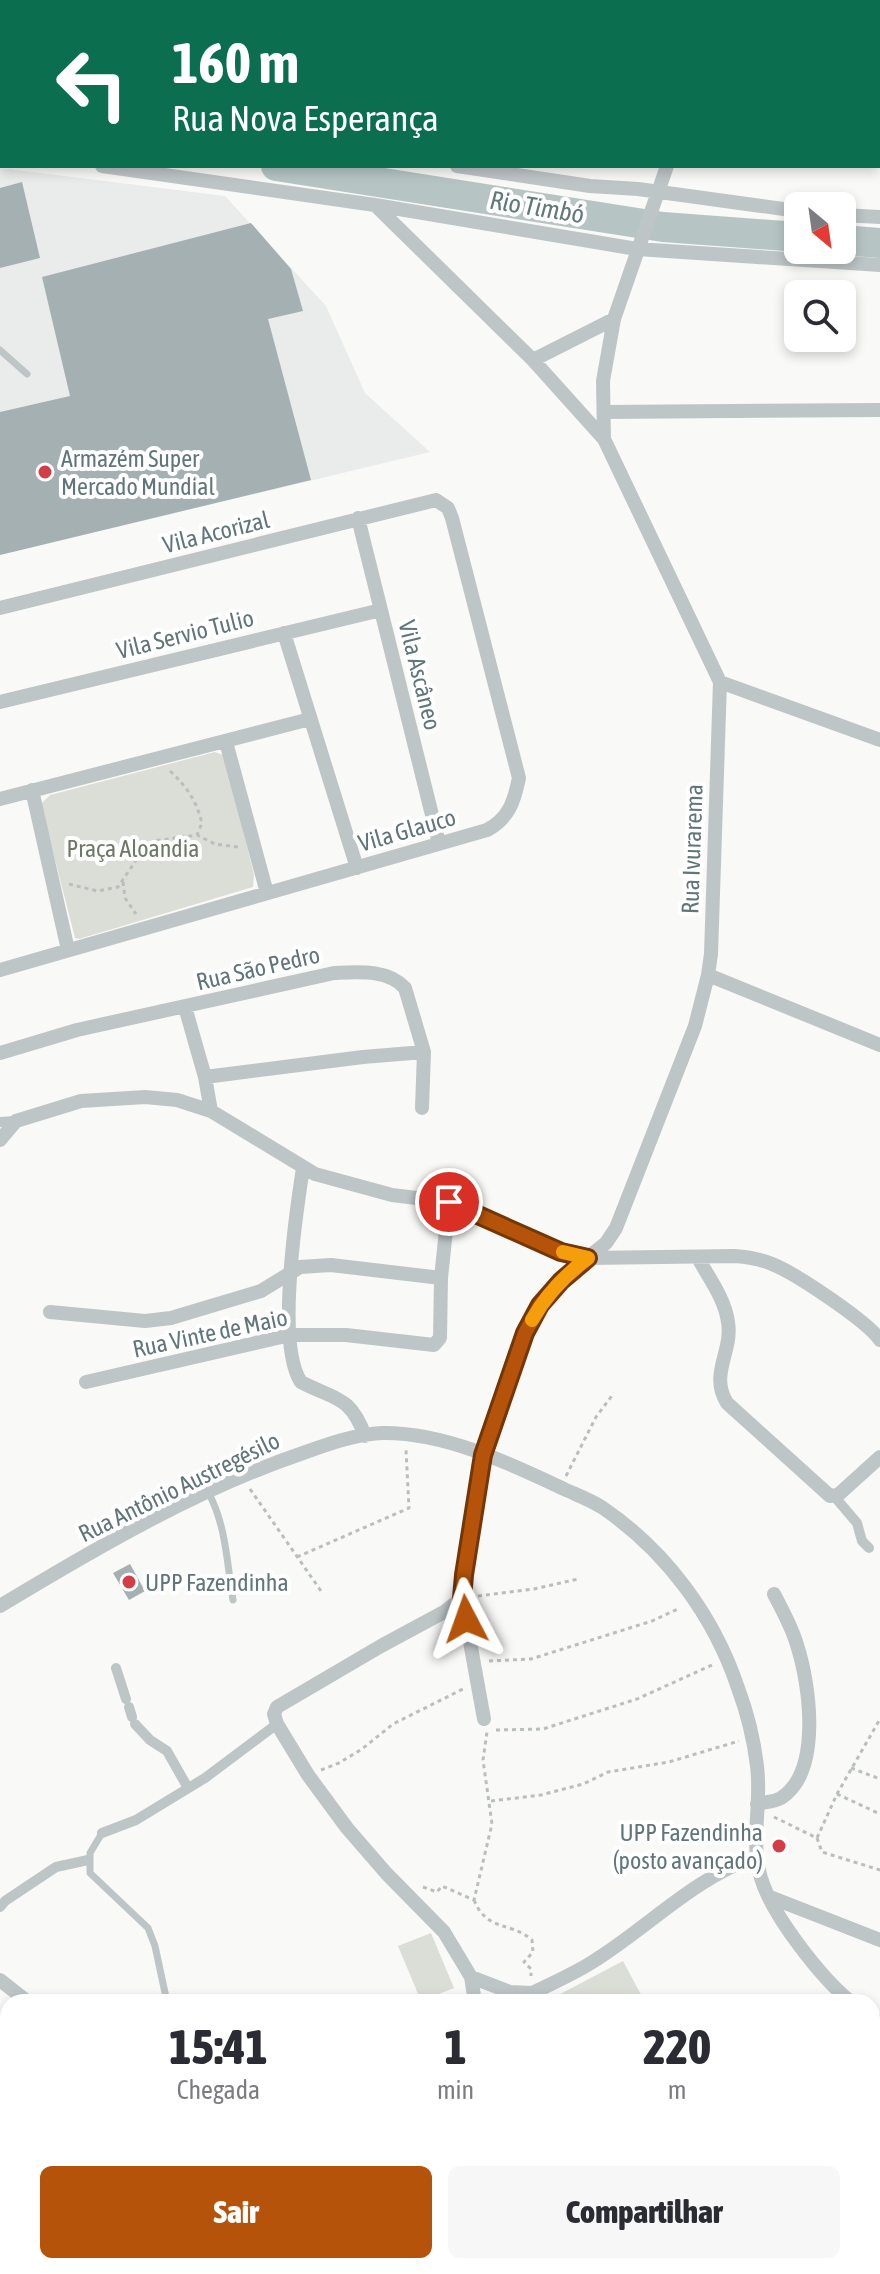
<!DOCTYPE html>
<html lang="pt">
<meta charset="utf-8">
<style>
:root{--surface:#fff;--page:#f7f7f7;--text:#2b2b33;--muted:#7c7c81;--accent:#b45309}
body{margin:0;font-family:"Asap Condensed",sans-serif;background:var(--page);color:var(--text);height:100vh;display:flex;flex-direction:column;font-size:30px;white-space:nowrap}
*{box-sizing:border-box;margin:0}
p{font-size:26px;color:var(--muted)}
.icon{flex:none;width:44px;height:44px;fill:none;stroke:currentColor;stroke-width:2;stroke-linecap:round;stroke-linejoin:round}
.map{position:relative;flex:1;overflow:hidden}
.drawer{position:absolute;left:0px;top:1994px;width:880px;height:280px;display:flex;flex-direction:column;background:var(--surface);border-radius:24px 24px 0 0;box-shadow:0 4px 12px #0003}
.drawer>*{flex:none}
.guide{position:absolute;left:0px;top:0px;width:880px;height:168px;box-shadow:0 4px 12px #0003;background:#0b6e4f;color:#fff;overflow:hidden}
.needle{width:52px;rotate:151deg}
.tools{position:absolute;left:784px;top:192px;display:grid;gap:16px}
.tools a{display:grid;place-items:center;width:72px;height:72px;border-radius:12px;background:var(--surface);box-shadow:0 4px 12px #0003;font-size:40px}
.pin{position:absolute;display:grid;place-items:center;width:68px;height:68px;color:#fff;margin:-34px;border:4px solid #fff;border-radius:50%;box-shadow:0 2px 8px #0007}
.me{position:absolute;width:88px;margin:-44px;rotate:356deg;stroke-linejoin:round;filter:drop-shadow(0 0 6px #0008)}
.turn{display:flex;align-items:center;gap:28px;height:168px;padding:0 40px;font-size:36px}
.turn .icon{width:104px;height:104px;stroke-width:2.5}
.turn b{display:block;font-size:56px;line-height:68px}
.eta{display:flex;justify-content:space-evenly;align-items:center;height:136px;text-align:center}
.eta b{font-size:48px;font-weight:800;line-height:56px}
.cta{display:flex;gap:16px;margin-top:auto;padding:16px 40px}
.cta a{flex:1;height:92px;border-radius:12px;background:var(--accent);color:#fff;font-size:32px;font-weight:800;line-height:92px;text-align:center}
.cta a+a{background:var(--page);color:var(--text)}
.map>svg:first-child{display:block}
.built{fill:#eaebeb}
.green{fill:#dbded7}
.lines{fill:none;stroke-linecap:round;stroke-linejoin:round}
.river{stroke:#b6c5c4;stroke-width:30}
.building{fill:#a4b0b2}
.path{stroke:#b9bebf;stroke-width:3;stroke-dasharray:4 4;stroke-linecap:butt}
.service{stroke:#bec5c6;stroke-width:7}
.pedestrian{stroke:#bec5c6;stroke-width:10}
.minor{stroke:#bec5c6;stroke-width:14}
.route-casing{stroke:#753606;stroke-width:20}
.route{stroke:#b45309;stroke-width:14}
.slow{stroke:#f59e0b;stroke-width:14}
.poi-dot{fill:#d33e46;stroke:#fff;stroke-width:3}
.labels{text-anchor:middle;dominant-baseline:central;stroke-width:8;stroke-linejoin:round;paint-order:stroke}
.poi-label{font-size:24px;fill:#627679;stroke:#fff;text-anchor:start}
.street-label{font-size:24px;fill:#627679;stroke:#fff}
.park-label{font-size:24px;fill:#6e7866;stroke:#fff}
.water-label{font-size:26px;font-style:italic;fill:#627978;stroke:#fff}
</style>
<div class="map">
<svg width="880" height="2274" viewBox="0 0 880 2274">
<rect width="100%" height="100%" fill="#f9f9f7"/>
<path class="built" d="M 0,168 L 225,196 L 326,306 L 365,393 L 430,452 L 0,555 Z"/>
<path class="green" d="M 215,752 L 223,755 L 226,761 L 254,875 L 253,887 L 79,939 L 75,938 L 42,809 L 42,803 L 50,795 Z
M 431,1933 L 454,1988 L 421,2001 L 398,1946 Z
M 623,1961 L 645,2002 L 545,2002 Z"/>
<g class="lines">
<path class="river" d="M 0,125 L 2,126
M 276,166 L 663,227 L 798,237
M 842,240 L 880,243"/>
</g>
<path class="building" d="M 22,182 L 40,258 L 0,268 L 0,188 Z
M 251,223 L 291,269 L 303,311 L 268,319 L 311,480 L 0,555 L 0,412 L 70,396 L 42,277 Z
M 130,1564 L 145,1591 L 129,1600 L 113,1573 Z"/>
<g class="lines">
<path class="path" d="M 170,771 C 187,787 196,800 202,823 L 197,835
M 123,882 L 125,898 L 136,914
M 69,884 L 97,891 L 118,887 L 143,850 L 153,841 L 197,835 L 215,844 L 238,847
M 566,1476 L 596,1417 L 614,1393
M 250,1489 L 321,1591
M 297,1557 L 409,1508 L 406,1450
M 478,1596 L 534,1589 L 578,1579
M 489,1661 L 531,1659 L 652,1621 L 680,1608
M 496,1730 L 543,1729 L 637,1699 L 712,1665
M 851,1768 L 880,1779
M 321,1770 L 339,1763 L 362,1749 L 393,1724 L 463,1689
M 837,1794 L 880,1814
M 491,1801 L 541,1795 L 583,1784 L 608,1772 L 669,1762 L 739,1741
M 774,1817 L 817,1838 L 837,1794 L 880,1719
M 817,1838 L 822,1852 L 880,1870
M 423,1887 L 437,1892 L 442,1886 L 474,1900 L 492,1824 L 483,1760 L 487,1732
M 474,1900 C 487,1932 510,1921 532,1940 L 533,1952 L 524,1962 L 531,1969 L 531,1976
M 872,2257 L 880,2257
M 665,2266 L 675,2274
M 770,2266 L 771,2274"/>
<path class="service" d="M 0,350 L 27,374
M 208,1492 C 226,1524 227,1564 233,1600
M 102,1833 L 90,1853 L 90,1873 L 148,1928 L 155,1946 L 167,2002"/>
<path class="pedestrian" d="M 0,1122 L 16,1121
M 834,1496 L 857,1523 L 862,1541 L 869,1548
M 116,1668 L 126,1699
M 129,1707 L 132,1717
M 135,1724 L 150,1740 L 167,1751 L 188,1788
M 102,1833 L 136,1820 L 205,1778 L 277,1724
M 0,1907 L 5,1901 L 56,1867 L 88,1860"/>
<path class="minor" d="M 170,2 L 172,0
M 733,2 L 734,0
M 0,96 L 2,96
M 0,151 L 2,152
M 102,166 L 375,205 L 637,249 L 880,265
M 457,166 L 590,186 L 638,189 L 798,211
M 375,205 L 533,360 L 604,439 L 720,682 L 711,954 L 708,975 L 695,1026 L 616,1228 L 606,1243 L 571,1271 L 540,1305 L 525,1333 L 483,1455 L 462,1598 L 484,1719
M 842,215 L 880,217
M 533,360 L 614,319
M 604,412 L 880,410
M 604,439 L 603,381 L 614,319 L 667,166
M 358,518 L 439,843
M 0,608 L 436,500 L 448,508 L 452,518 L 519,778 C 514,802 509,818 487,830 L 0,970
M 284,633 L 357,868
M 720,682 L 880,740
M 0,702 L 381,610
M 226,742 L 267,893
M 32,790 L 68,950
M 0,799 L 310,719
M 708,975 L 880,1045
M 185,1007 L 205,1077 L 211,1111
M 0,1053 L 77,1030 L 334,973 C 358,972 388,969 405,988 L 424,1052 L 422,1108
M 205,1077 L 363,1057 L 424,1052
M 0,1140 L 16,1121 L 81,1101 L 145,1097 L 177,1100 L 211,1111 L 315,1174 L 392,1195 L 449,1202 L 561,1252 L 588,1258 L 735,1256 C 748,1257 760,1259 772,1264 C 795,1273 867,1321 880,1340
M 303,1168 C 296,1213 276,1345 301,1382 C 335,1400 350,1395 365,1436
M 698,1258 C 709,1278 725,1299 728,1322 C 733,1352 709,1374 727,1403 L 830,1496 L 838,1495 L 880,1457
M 50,1312 L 145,1321 L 171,1318 L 261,1291 L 300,1267 L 331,1265 L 441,1278
M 86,1382 L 290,1335 L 346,1335 L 434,1345 L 440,1338 L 441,1278 L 449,1202
M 462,1598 L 444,1612 L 381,1646 L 277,1707 L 274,1714 L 277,1724 L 308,1775 L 347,1828 L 386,1873 L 444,1932 L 471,1977 L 475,2002
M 0,1606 C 96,1548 197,1489 303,1453 C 328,1444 356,1434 382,1433 C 444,1432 509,1463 564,1489 C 577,1495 591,1500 603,1508 C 666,1551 714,1616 738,1688 C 747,1712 754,1741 757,1766 C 762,1803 750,1842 761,1878 C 772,1915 821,1978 851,2002
M 757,1804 C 765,1802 774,1802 781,1798 C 822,1772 810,1685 797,1645 C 792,1627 782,1610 774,1594
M 770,1897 L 880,1940
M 471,1977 L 510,1992 L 532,1993
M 0,1980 L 28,2002
M 515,2002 C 542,1987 572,1976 597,1959 C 653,1923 693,1879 757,1856
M 872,2018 L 880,2023
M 0,2100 L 6,2089
M 0,2202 L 8,2205
M 151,2266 L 161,2270
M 271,2274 L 275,2266
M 407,2274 L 424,2266
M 619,2274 L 620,2266"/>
</g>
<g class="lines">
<g class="route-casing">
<path id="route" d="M 449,1202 L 561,1252 L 588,1258 L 561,1281 L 540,1305 L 525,1333 L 483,1455 L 464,1575 L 462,1598 L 466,1619"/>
</g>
<use href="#route" class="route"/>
<path class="slow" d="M 532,1320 C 546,1295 565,1275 588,1258 L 563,1252"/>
</g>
<g class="poi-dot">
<circle cx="45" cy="472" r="8"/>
<circle cx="129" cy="1582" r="8"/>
<circle cx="779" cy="1846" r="8"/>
</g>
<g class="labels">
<g class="poi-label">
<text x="61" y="458">Armazém Super<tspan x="61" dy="28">Mercado Mundial</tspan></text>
<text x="145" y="1582">UPP Fazendinha</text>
<text x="763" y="1832" text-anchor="end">UPP Fazendinha<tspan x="763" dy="28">(posto avançado)</tspan></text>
</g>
<g class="street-label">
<text transform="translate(216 532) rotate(-14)">Vila Acorizal</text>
<text transform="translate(185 634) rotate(-14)">Vila Servio Tulio</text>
<text transform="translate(420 675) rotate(76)">Vila Ascâneo</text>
<text transform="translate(407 830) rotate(-16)">Vila Glauco</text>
<text transform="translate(692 849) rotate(-88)">Rua Ivurarema</text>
<text transform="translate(258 968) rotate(-13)">Rua São Pedro</text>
<text transform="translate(210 1333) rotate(-12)">Rua Vinte de Maio</text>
<text transform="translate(179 1487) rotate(-26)">Rua Antônio Austregésilo</text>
</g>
<g class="park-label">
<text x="133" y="848">Praça Aloandia</text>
</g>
<g class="water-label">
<text transform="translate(537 207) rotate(9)">Rio Timbó</text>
</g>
</g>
</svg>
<div class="tools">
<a><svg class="needle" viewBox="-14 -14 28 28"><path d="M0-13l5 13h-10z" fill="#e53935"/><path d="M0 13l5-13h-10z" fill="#7c7c81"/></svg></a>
<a><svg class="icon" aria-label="search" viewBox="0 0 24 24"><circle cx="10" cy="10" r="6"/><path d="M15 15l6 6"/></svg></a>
</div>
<div class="pin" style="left:449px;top:1202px;background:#d93025"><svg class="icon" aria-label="arrive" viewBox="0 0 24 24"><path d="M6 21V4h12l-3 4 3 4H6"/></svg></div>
<svg class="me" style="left:466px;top:1619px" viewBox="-20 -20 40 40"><path d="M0-17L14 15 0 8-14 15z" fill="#b45309" stroke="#fff" stroke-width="4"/></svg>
<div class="guide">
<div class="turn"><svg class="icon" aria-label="left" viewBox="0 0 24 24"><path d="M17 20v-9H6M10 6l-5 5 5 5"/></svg><div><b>160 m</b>Rua Nova Esperança</div></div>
</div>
<section class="drawer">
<div class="eta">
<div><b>15:41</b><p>Chegada</p></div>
<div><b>1</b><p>min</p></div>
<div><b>220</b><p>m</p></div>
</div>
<div class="cta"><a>Sair</a><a>Compartilhar</a></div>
</section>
</div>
